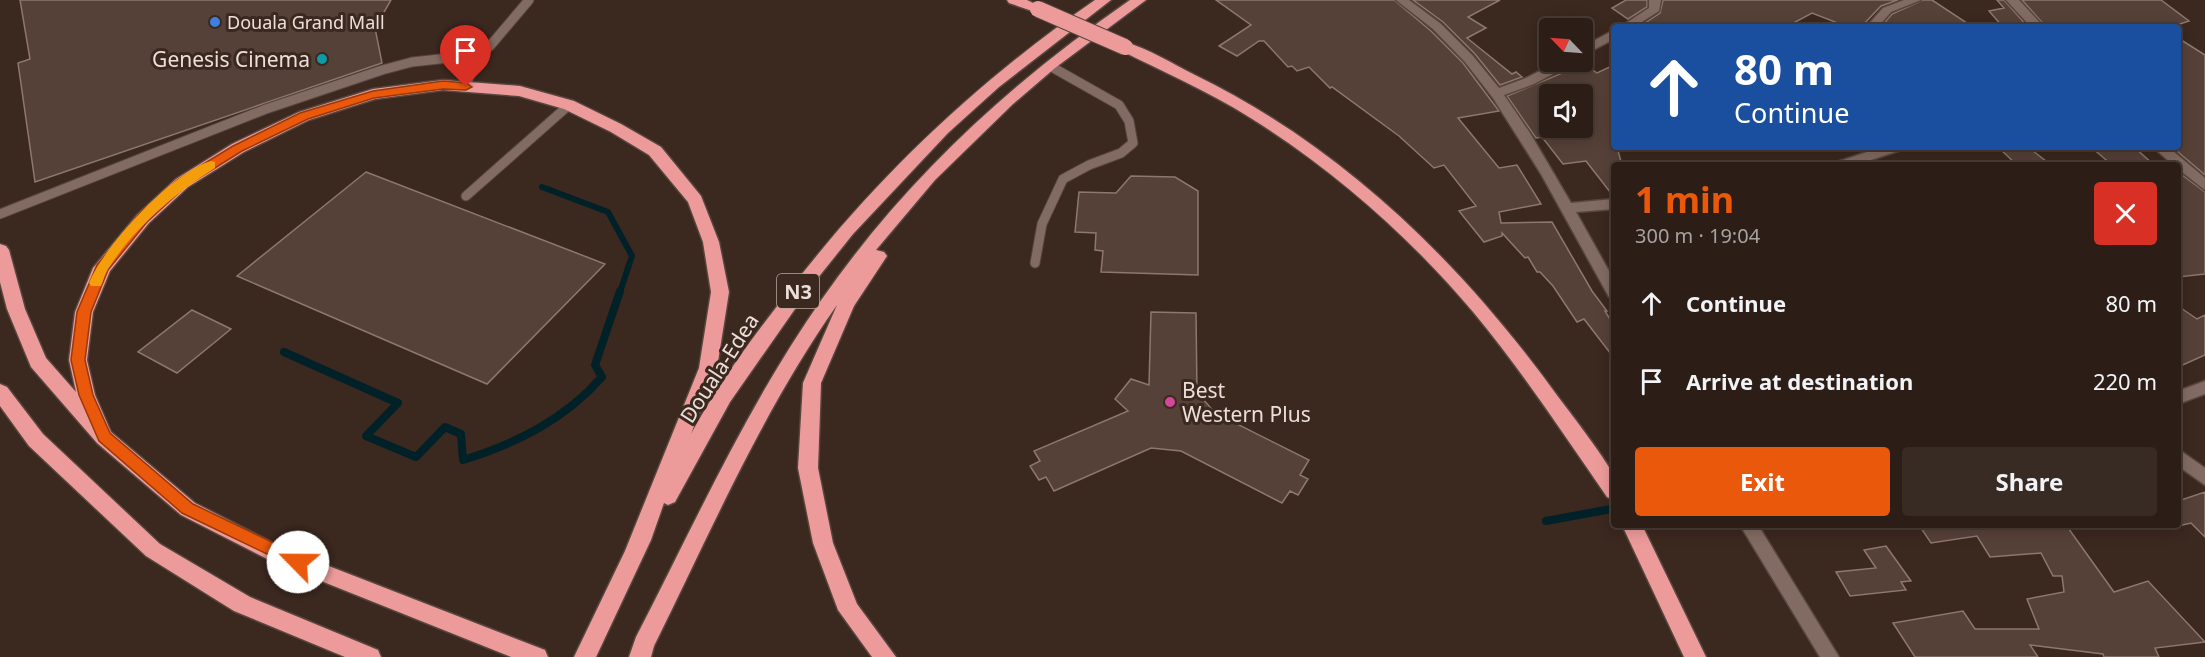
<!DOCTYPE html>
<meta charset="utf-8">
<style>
:root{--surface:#2c1e17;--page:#382b24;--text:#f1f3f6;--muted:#a6a2a1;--line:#483c36;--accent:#ea580c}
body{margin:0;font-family:"Noto Sans",sans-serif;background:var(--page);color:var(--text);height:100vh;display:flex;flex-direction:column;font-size:22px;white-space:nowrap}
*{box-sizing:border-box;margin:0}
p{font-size:20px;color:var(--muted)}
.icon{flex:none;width:33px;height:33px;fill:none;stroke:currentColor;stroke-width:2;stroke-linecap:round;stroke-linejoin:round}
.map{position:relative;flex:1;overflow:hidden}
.side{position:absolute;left:1611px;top:162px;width:570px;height:366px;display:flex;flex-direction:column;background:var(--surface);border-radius:6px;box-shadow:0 3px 15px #0003,0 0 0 2px var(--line)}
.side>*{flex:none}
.top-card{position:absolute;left:1611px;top:24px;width:570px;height:126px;border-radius:6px;box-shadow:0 3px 15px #0003,0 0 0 2px var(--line);background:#1a4fa0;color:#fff;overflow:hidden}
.needle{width:39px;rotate:295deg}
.buttons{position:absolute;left:1539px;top:18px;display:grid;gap:12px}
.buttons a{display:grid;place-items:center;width:54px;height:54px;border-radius:6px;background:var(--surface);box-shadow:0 3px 15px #0003,0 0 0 2px var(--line);font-size:30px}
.pin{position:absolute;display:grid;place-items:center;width:51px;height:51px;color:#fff;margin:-62px -26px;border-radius:50% 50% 50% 0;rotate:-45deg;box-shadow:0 0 6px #0007}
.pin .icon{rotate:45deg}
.me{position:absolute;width:66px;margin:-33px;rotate:293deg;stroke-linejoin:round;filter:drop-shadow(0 0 4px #0008)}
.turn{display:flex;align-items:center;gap:21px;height:126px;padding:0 24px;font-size:27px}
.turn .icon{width:78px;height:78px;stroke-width:2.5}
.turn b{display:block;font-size:42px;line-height:51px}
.round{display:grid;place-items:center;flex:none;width:63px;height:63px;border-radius:6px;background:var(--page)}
.head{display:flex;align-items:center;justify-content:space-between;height:102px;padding:0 24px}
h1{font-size:36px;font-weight:700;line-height:45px;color:var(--accent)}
.action{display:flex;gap:12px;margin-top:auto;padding:12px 24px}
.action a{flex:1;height:69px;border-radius:6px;background:var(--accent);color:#fff;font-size:24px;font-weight:700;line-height:69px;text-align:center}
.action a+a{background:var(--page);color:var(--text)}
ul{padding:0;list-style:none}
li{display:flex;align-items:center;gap:18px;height:78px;padding:0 24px}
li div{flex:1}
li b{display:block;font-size:22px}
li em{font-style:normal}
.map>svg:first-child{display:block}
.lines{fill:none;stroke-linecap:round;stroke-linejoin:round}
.stream-far1{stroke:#002128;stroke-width:6}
.stream{stroke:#002128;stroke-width:8}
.building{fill:#564138;stroke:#8e776d;stroke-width:1.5;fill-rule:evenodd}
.lane-casing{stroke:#57463e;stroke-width:11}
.street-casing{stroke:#57463e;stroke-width:3}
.highway-casing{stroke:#57463e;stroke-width:3}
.lane{stroke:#826b62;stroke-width:9}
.street{fill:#826b62;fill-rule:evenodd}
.highway{fill:#ec9b9a;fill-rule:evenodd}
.highway-bridge-casing{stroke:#57463e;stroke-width:18;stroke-linecap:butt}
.highway-bridge{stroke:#ec9b9a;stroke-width:16}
.route{fill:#ea580c;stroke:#983908;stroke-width:1.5}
.slow{fill:#f59e0b}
.shop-dot{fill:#3f7fe0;stroke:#3b281f;stroke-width:2}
.culture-dot{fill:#0f9aa8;stroke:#3b281f;stroke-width:2}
.hotel-dot{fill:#d1479c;stroke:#3b281f;stroke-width:2}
.labels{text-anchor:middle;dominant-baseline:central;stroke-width:6;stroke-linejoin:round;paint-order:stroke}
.far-poi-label{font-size:18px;fill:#ecdfd9;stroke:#3b281f;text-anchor:start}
.shield{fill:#3b281f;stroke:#b7a8a1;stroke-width:1.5}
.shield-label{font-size:20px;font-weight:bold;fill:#ecdfd9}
.poi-label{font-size:21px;fill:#ecdfd9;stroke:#3b281f;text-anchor:end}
.street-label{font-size:21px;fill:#ecdfd9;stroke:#3b281f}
</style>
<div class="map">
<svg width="2205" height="657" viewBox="0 0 2205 657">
<rect width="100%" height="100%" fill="#3b281f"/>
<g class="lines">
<path class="stream-far1" d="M 542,187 L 608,212 L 632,256 L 620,292"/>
<path class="stream" d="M 284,352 L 398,403 L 366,436 L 416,457 L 445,427 L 461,434 L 463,460 C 517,443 564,420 602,377 L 595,365 L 620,291
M 1546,521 L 1611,509"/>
</g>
<path class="building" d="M 20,0 L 391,0 L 375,28 L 382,63 L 35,182 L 18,63 L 30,59 Z
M 1216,0 L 1394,0 L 1431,31 L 1463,63 L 1499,111 L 1458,118 L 1499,168 L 1517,165 L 1541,204 L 1499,212 L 1501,223 L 1552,222 L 1592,291 L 1607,311 L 1605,311 L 1614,326 L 1614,358 L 1584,319 L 1577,322 L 1553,286 L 1540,272 L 1537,272 L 1528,257 L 1525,258 L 1502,233 L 1502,236 L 1484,242 L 1459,211 L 1476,206 L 1444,165 L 1434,168 L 1399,136 L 1332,87 L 1330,88 L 1309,67 L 1297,71 L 1292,66 L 1288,67 L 1264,41 L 1259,41 L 1237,56 L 1219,46 L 1251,25 Z
M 1413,0 L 1500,0 L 1468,17 L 1486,28 L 1467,38 L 1512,74 L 1516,72 L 1522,77 L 1500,85 L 1475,54 L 1443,22 Z
M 1626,0 L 1647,0 L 1647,7 L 1628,19 L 1612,8 Z
M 1663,0 L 1898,0 L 1881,6 L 1861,27 L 1848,27 L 1812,13 L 1786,27 L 1639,27 L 1660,13 Z
M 1923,0 L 1932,0 L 1973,27 L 1881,27 L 1892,14 Z
M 1997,0 L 2004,0 L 2028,27 L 2003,27 L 1989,11 L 2004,8 Z
M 2022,0 L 2161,0 L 2189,21 L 2171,27 L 2046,27 Z
M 2178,38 L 2205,55 L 2205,175 L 2178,152 Z
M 1584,64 L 1597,73 L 1614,65 L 1614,147 L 1617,147 L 1622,165 L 1614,165 L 1614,197 L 1586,161 L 1563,164 L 1542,137 L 1536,138 L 1507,96 ZM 1550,94 L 1582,94 L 1582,128 L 1550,128 Z
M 1998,147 L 2028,147 L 2051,165 L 2017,165 Z
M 2091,147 L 2134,147 L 2154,165 L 2112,165 Z
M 366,172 L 605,264 L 487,384 L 237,276 Z
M 2178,172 L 2205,192 L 2205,274 L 2178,277 Z
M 1131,176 L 1175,177 L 1198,191 L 1198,275 L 1101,272 L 1103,251 L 1095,250 L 1096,233 L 1075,232 L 1079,192 L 1116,193 Z
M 2178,306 L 2197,319 L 2205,315 L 2205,355 L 2178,367 Z
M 192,310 L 231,329 L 177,373 L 138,352 Z
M 1151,312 L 1196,313 L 1197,392 L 1215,413 L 1309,460 L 1300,475 L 1308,479 L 1298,495 L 1290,491 L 1282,503 L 1181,451 L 1151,448 L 1054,491 L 1046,477 L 1039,480 L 1030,466 L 1040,461 L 1034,451 L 1128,411 L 1115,399 L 1131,379 L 1149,385 Z
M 2205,492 L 2205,537 L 2191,523 L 2178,526 L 2178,501 Z
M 1919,525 L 2066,525 L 2114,592 L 2148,581 L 2205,642 L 2155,648 L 2159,657 L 2104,657 L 2103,654 L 2030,645 L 2038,657 L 1915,657 L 1893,623 L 1963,611 L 1975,629 L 2039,629 L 2027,599 L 2064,592 L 2062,576 L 2053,576 L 2041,553 L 1990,557 L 1977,536 L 1931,543 Z
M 1886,546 L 1911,581 L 1901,582 L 1906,590 L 1850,596 L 1836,572 L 1876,568 L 1864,550 Z"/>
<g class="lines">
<g class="lane-casing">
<path id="lane" d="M 466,87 L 476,55
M 466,196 L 569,105
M 0,214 L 266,109 L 382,70 L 412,62 L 476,55 L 490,46 L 529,0
M 1035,263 L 1042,224 L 1063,179 L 1089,165 L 1121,153 L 1133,143 L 1129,121 L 1119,105 L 1050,66"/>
</g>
<g class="street-casing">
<path id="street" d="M 1396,0 L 1409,0 L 1441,24 L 1473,56 L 1499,88 L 1526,78 L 1557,62 L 1572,62 L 1570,65 L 1534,84 L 1504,95 L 1530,133 L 1571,203 L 1614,199 L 1614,209 L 1576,212 L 1614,280 L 1614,298 L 1609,297 L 1541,174 L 1493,98 L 1465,62 L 1433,29 Z
M 1649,0 L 1661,0 L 1659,11 L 1634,27 L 1620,27 L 1649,8 Z
M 1904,0 L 1921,0 L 1891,12 L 1878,27 L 1866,27 L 1883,8 Z
M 2006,0 L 2019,0 L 2044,27 L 2031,27 Z
M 1614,30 L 1614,39 L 1582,56 L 1582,47 Z
M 1882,147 L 1903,147 L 1901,150 L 1856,165 L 1835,165 L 1837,162 Z
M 2153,147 L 2168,147 L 2205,178 L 2205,190 L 2178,169 L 2178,165 L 2173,165 Z
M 2205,381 L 2205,394 L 2178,404 L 2178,391 Z
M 2178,449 L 2205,468 L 2205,485 L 2178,466 Z
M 1740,525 L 1758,525 L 1839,657 L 1820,657 Z"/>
</g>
<g class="highway-casing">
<path id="highway" d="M 1007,0 L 1027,0 L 1045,9 L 1038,13 L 1009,3 Z
M 1095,0 L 1111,0 L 999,87 L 948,133 L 853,234 L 809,289 L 730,402 L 675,502 L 668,505 L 664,503 L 651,540 L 596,657 L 574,657 L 625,551 L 699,368 L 711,292 L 703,242 L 688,202 L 649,155 L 611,132 L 564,109 L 519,96 L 443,90 L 375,99 L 309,120 L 244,152 L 188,187 L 149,223 L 110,271 L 93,312 L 87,360 L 95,395 L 111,432 L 195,503 L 285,549 L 545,650 L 548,657 L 511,657 L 271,561 L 181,515 L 97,443 L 31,367 L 7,309 L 0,282 L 0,244 L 6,246 L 9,250 L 25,309 L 46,358 L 76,392 L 69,360 L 75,312 L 93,268 L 137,215 L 176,179 L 232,144 L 299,112 L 373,89 L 443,80 L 520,86 L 574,101 L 621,124 L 661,147 L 701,196 L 719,242 L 729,292 L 717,368 L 691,434 C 715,390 744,349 775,309 C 866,187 970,87 1095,0 Z
M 1130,0 L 1146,0 L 1055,68 L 1013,104 L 935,180 L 876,250 L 884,252 L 887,256 L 854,306 L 821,383 L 818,468 L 833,543 L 857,604 L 896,657 L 872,657 L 838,610 L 813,543 L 798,468 L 803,383 L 837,305 C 763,410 711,531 654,646 L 651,657 L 629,657 L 636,637 C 695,523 748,404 822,299 C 906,179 1010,83 1130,0 Z
M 1125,42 C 1149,49 1173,64 1195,75 C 1345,148 1463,265 1559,398 C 1569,411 1612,467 1614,477 C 1615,484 1614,492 1614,500 L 1607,497 C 1564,435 1522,371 1474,313 C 1410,237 1333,169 1249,117 C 1208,91 1163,72 1120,50 L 1118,47 L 1120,44 Z
M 0,384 L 7,387 L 43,434 L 160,544 L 250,597 L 378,650 L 381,657 L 345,657 L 234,611 L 146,556 L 29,446 L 0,406 Z
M 1622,525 L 1642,525 L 1706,657 L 1684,657 Z"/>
</g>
<use href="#lane" class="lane"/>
<use href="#street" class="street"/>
<use href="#highway" class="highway"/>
<g class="highway-bridge-casing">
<path id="highway-bridge" d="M 1038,9 L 1125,47"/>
</g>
<use href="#highway-bridge" class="highway-bridge"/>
</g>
<path class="route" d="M 443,81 L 466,83 L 472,87 L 466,90 L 443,89 L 374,98 L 308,119 L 242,151 L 186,186 L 147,222 L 108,270 L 91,312 L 85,360 L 93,395 L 110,433 L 193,504 L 303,557 L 306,562 L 303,567 L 298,569 L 182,513 L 99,441 L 79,395 L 71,360 L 77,312 L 97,265 L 138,215 L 177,180 L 233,146 L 300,113 L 373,91 Z"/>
<path class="slow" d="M 211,161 L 215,162 L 215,168 C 174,194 134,228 108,269 C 105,274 103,281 101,286 L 91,286 L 89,283 C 104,246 172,172 211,161 Z"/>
<circle class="shop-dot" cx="215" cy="22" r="6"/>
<circle class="culture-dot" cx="322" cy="59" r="6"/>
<circle class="hotel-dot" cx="1170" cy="402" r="6"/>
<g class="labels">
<g class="far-poi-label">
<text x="227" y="22">Douala Grand Mall</text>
</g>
<rect class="shield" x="777" y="274" width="42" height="34" rx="4.5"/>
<g class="shield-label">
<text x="798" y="291">N3</text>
</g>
<g class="poi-label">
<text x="310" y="59">Genesis Cinema</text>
<text x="1182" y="390" text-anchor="start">Best<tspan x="1182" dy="24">Western Plus</tspan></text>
</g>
<g class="street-label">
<text transform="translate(719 368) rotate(-57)">Douala-Edea</text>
</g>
</g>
</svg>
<div class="buttons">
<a><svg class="needle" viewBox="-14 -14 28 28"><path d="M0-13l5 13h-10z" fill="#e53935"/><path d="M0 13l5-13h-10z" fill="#a6a2a1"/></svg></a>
<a><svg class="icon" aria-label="sound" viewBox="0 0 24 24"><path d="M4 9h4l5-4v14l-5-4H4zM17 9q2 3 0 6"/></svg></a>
</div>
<div class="pin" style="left:466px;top:87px;background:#d93025"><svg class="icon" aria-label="arrive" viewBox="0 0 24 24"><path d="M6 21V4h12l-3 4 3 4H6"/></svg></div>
<svg class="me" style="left:298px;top:562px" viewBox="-20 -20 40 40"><circle r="19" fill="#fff"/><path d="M0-13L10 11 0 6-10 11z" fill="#ea580c"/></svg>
<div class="top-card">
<div class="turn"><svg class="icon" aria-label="ahead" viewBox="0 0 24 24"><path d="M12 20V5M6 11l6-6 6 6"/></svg><div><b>80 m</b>Continue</div></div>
</div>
<section class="side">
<div class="head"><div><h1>1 min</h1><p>300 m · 19:04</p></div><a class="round" style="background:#d93025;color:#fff"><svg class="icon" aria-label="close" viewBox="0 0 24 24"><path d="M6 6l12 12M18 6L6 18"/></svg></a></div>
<ul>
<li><svg class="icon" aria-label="ahead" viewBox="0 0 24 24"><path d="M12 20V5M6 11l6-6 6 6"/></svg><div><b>Continue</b></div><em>80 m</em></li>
<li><svg class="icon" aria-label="arrive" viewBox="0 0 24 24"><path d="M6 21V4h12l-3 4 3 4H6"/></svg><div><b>Arrive at destination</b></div><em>220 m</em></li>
</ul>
<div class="action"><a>Exit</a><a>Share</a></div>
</section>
</div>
